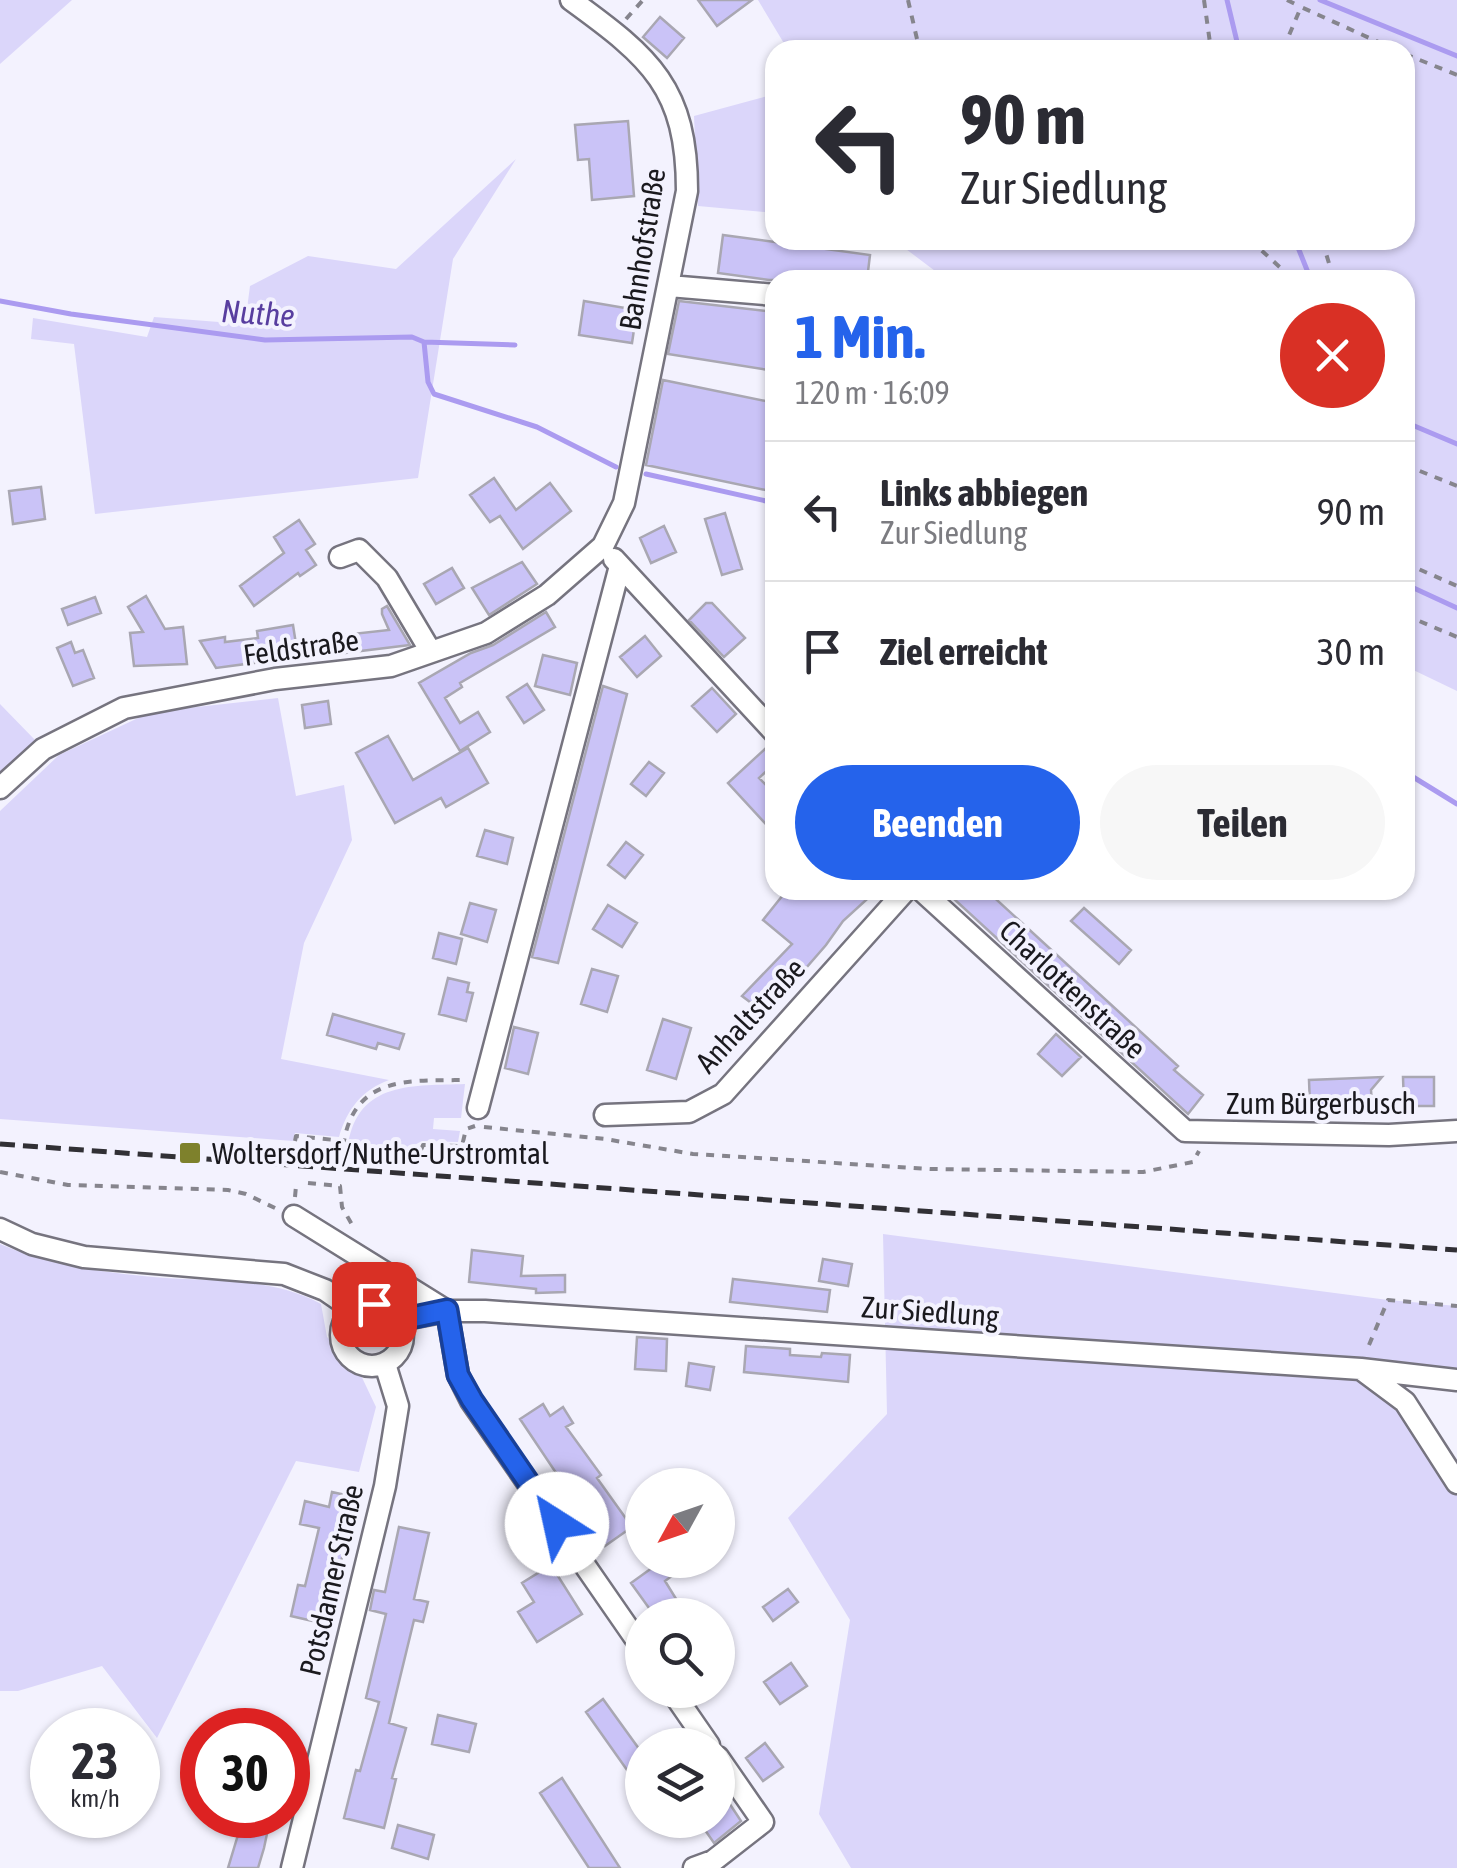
<!DOCTYPE html>
<html lang="de">
<meta charset="utf-8">
<style>
:root{--surface:#fff;--page:#f7f7f7;--text:#2b2b33;--muted:#7c7c81;--line:#e1e1e2;--accent:#2563eb}
body{margin:0;font-family:"Asap Condensed",sans-serif;background:var(--page);color:var(--text);height:100vh;display:flex;flex-direction:column;font-size:38px;white-space:nowrap}
*{box-sizing:border-box;margin:0}
p{font-size:32px;color:var(--muted)}
.icon{flex:none;width:55px;height:55px;fill:none;stroke:currentColor;stroke-width:2;stroke-linecap:round;stroke-linejoin:round}
.map{position:relative;flex:1;overflow:hidden}
.drawer{position:absolute;left:765px;top:270px;width:650px;height:630px;display:flex;flex-direction:column;background:var(--surface);border-radius:30px;box-shadow:0 2px 8px #0004}
.drawer>*{flex:none}
.hud{position:absolute;left:765px;top:40px;width:650px;height:210px;border-radius:30px;box-shadow:0 2px 8px #0004;background:#fff;color:var(--text);overflow:hidden}
.needle{width:65px;rotate:230deg}
.fabs{position:absolute;left:625px;top:1468px;display:grid;gap:20px}
.fabs a{display:grid;place-items:center;width:110px;height:110px;border-radius:50%;background:var(--surface);box-shadow:0 2px 8px #0004;font-size:50px}
.speed{position:absolute;left:30px;top:1708px;display:flex;gap:20px;font-size:50px;font-weight:700;text-align:center}
.speed>*{display:grid;place-content:center;width:130px;height:130px;border-radius:50%;background:var(--surface);box-shadow:0 2px 8px #0004;line-height:1}
.speed small{font-size:25px;font-weight:400}
.speed .limit{border:15px solid #d22;background:#fff;color:#111}
.pin{position:absolute;display:grid;place-items:center;width:85px;height:85px;color:#fff;margin:-42px;border-radius:20px;box-shadow:0 5px 15px #0006}
.me{position:absolute;width:110px;margin:-55px;rotate:325deg;stroke-linejoin:round;filter:drop-shadow(0 0 8px #0008)}
.turn{display:flex;align-items:center;gap:35px;height:210px;padding:0 30px;font-size:45px}
.turn .icon{width:130px;height:130px;stroke-width:2.5}
.turn b{display:block;font-size:70px;line-height:85px}
.round{display:grid;place-items:center;flex:none;width:105px;height:105px;border-radius:52px;background:var(--page)}
.head{display:flex;align-items:center;justify-content:space-between;height:170px;padding:0 30px}
h1{font-size:60px;font-weight:700;line-height:75px;color:var(--accent)}
.action{display:flex;gap:20px;margin-top:auto;padding:20px 30px}
.action a{flex:1;height:115px;border-radius:60px;background:var(--accent);color:#fff;font-size:40px;font-weight:700;line-height:115px;text-align:center}
.action a+a{background:var(--page);color:var(--text)}
ul{padding:0;list-style:none}
li{display:flex;align-items:center;gap:30px;height:140px;padding:0 30px;border-top:2px solid var(--line)}
li div{flex:1}
li b{display:block;font-size:38px}
li em{font-style:normal}
.map>svg:first-child{display:block}
.green{fill:#dbd6fa}
.lines{fill:none;stroke-linecap:round;stroke-linejoin:round}
.stream{stroke:#ab9bf0;stroke-width:5}
.building{fill:#cac3f7;stroke:#a9a7b2;stroke-width:2.5}
.minor-casing{stroke:#76747f;stroke-width:25}
.path{stroke:#86858d;stroke-width:4;stroke-dasharray:8 8;stroke-linecap:butt}
.minor{stroke:#fff;stroke-width:20}
.rail{stroke:#313035;stroke-width:5;stroke-dasharray:15 8;stroke-linecap:butt}
.route-casing{stroke:#184099;stroke-width:25}
.route{stroke:#2563eb;stroke-width:18}
.poi-dot{fill:#7e812c;stroke:#f3f2fe;stroke-width:4}
.labels{text-anchor:middle;dominant-baseline:central;stroke-width:8;stroke-linejoin:round;paint-order:stroke}
.street-label{font-size:30px;fill:#1a191e;stroke:#f3f2fe}
.poi-label{font-size:30px;fill:#1a191e;stroke:#f3f2fe;text-anchor:start}
.water-label{font-size:32px;font-style:italic;fill:#583e9f;stroke:#f3f2fe}
</style>
<div class="map">
<svg width="1457" height="1868" viewBox="0 0 1457 1868">
<rect width="100%" height="100%" fill="#f3f2fe"/>
<path class="green" d="M 0,0 L 72,0 L 0,64 Z
M 758,0 L 1457,0 L 1457,691 L 1405,666 L 1405,280 L 947,280 L 894,240 L 1405,240 L 1405,50 L 788,50 Z
M 775,94 L 775,213 L 698,206 L 694,116 Z
M 516,159 L 453,259 L 418,478 L 95,514 L 74,344 L 31,339 L 33,318 L 147,337 L 154,317 L 245,324 L 250,286 L 308,256 L 396,269 Z
M 278,698 L 296,796 L 344,785 L 352,840 L 304,943 L 281,1059 L 389,1080 C 362,1090 347,1109 339,1137 L 295,1133 L 293,1141 L 0,1119 L 0,811 L 59,755 L 151,712 Z
M 0,704 L 35,740 L 0,775 Z
M 465,1084 L 461,1118 L 434,1118 L 433,1129 L 460,1131 L 458,1142 L 422,1141 L 407,1149 L 348,1145 C 358,1080 415,1086 465,1084 Z
M 883,1234 L 1388,1300 L 1457,1306 L 1457,1380 L 1363,1370 L 1405,1402 L 1457,1483 L 1457,1868 L 851,1868 L 819,1814 L 850,1620 L 788,1518 L 887,1414 Z
M 0,1244 C 48,1265 100,1272 153,1277 C 210,1282 269,1276 321,1304 L 327,1337 L 357,1367 L 376,1407 L 359,1472 L 296,1461 L 157,1738 L 102,1666 L 18,1691 L 0,1691 Z"/>
<g class="lines">
<path class="stream" d="M 1227,0 L 1239,50
M 1320,0 L 1457,56
M 1295,240 L 1311,280
M 0,301 L 71,314 L 265,340 L 412,337 L 424,342 L 515,345
M 424,342 L 428,382 L 434,394 L 537,427 L 616,467
M 1405,422 L 1457,444
M 646,474 L 775,503
M 1405,584 L 1457,608
M 1405,772 L 1457,804"/>
</g>
<path class="building" d="M 698,0 L 752,0 L 717,26 Z
M 660,17 L 684,38 L 667,58 L 643,37 Z
M 628,121 L 634,196 L 592,200 L 589,159 L 578,160 L 575,125 Z
M 723,235 L 870,255 L 867,280 L 769,280 L 718,273 Z
M 584,301 L 637,310 L 632,343 L 579,335 Z
M 679,301 L 775,312 L 775,371 L 668,354 Z
M 663,380 L 775,403 L 775,492 L 646,465 Z
M 494,478 L 516,510 L 550,483 L 571,511 L 523,549 L 500,516 L 490,522 L 470,495 Z
M 41,487 L 45,519 L 13,524 L 9,491 Z
M 725,513 L 742,569 L 722,575 L 705,519 Z
M 299,520 L 315,544 L 306,550 L 316,565 L 300,576 L 298,573 L 254,606 L 240,586 L 284,553 L 274,537 Z
M 664,526 L 676,552 L 651,563 L 640,538 Z
M 522,562 L 537,584 L 489,615 L 472,588 Z
M 452,568 L 464,588 L 436,604 L 424,584 Z
M 146,596 L 165,629 L 183,627 L 187,664 L 134,666 L 130,633 L 143,632 L 128,607 Z
M 95,597 L 101,613 L 68,625 L 62,609 Z
M 706,603 L 712,603 L 745,638 L 724,657 L 689,620 Z
M 387,606 L 410,645 L 336,654 L 334,636 L 389,630 L 382,614 L 382,609 Z
M 546,612 L 555,627 L 460,683 L 462,687 L 445,698 L 460,723 L 478,712 L 490,732 L 460,751 L 419,683 L 471,653 L 493,645 Z
M 293,625 L 298,657 L 216,668 L 200,641 L 225,637 L 225,642 L 258,638 L 257,631 Z
M 645,636 L 661,656 L 637,677 L 620,657 Z
M 71,642 L 75,653 L 83,650 L 94,678 L 73,686 L 57,648 Z
M 543,655 L 577,663 L 570,695 L 535,686 Z
M 527,684 L 544,710 L 524,723 L 507,697 Z
M 603,686 L 627,694 L 558,963 L 532,957 Z
M 712,688 L 736,714 L 717,732 L 692,706 Z
M 328,701 L 331,724 L 305,728 L 302,705 Z
M 388,736 L 413,780 L 468,748 L 488,783 L 446,807 L 441,798 L 395,823 L 356,753 Z
M 766,748 L 775,757 L 775,763 L 759,778 L 775,794 L 775,834 L 728,783 Z
M 649,762 L 664,773 L 646,796 L 631,784 Z
M 485,830 L 513,838 L 507,864 L 477,856 Z
M 626,842 L 643,855 L 625,878 L 608,865 Z
M 787,890 L 877,890 L 843,921 L 826,945 L 766,1014 L 742,996 L 792,944 L 763,920 Z
M 963,890 L 986,890 L 1178,1066 L 1174,1070 L 1203,1095 L 1188,1114 L 954,899 Z
M 470,903 L 496,910 L 487,942 L 461,934 Z
M 608,905 L 637,923 L 622,947 L 593,929 Z
M 1084,908 L 1131,950 L 1119,964 L 1071,921 Z
M 439,933 L 462,939 L 456,964 L 433,958 Z
M 592,969 L 618,976 L 607,1012 L 581,1004 Z
M 448,978 L 469,983 L 467,992 L 473,993 L 466,1021 L 439,1014 Z
M 333,1014 L 404,1034 L 399,1049 L 378,1043 L 376,1049 L 327,1035 Z
M 663,1019 L 691,1028 L 676,1079 L 647,1070 Z
M 514,1027 L 538,1033 L 528,1074 L 505,1068 Z
M 1056,1034 L 1081,1057 L 1062,1076 L 1038,1054 Z
M 1382,1077 L 1371,1090 L 1372,1104 L 1310,1106 L 1309,1080 Z
M 1403,1077 L 1434,1077 L 1434,1106 L 1404,1106 Z
M 472,1250 L 523,1256 L 521,1276 L 565,1275 L 565,1292 L 536,1293 L 536,1289 L 469,1282 Z
M 823,1259 L 852,1264 L 848,1286 L 819,1281 Z
M 733,1279 L 830,1290 L 827,1312 L 730,1302 Z
M 637,1337 L 667,1339 L 666,1371 L 635,1369 Z
M 746,1346 L 790,1349 L 790,1355 L 821,1357 L 822,1353 L 850,1355 L 848,1382 L 744,1372 Z
M 689,1363 L 714,1367 L 710,1390 L 686,1386 Z
M 543,1404 L 550,1416 L 563,1407 L 573,1423 L 566,1427 L 601,1475 L 597,1478 L 632,1527 L 605,1546 L 520,1419 Z
M 332,1492 L 359,1498 L 337,1575 L 331,1574 L 321,1623 L 291,1616 L 298,1585 L 305,1586 L 319,1528 L 300,1524 L 305,1501 L 329,1507 Z
M 399,1527 L 429,1533 L 414,1599 L 428,1602 L 423,1622 L 414,1620 L 389,1723 L 406,1728 L 392,1778 L 396,1779 L 384,1828 L 344,1818 L 356,1770 L 360,1771 L 379,1702 L 366,1698 L 386,1614 L 370,1610 L 374,1590 L 385,1592 Z
M 663,1560 L 693,1560 L 665,1581 L 686,1615 L 654,1615 L 631,1583 Z
M 551,1565 L 582,1614 L 537,1642 L 518,1612 L 534,1602 L 522,1583 Z
M 788,1589 L 798,1602 L 773,1621 L 763,1607 Z
M 791,1663 L 807,1686 L 780,1704 L 764,1682 Z
M 603,1699 L 642,1753 L 642,1770 L 632,1777 L 586,1712 Z
M 438,1715 L 476,1724 L 469,1752 L 432,1744 Z
M 765,1743 L 783,1767 L 763,1781 L 746,1758 Z
M 562,1778 L 620,1868 L 589,1868 L 540,1793 Z
M 718,1786 L 741,1821 L 714,1843 L 698,1820 L 718,1820 Z
M 244,1815 L 271,1815 L 264,1848 L 258,1868 L 228,1868 Z
M 398,1825 L 434,1835 L 428,1859 L 392,1848 Z"/>
<g class="lines">
<g class="minor-casing">
<path id="minor" d="M 669,286 L 775,295
M 340,557 L 359,550 L 387,578 L 431,652
M 614,559 L 775,733
M 0,788 L 43,749 L 124,708 L 275,679 L 391,666 L 486,633 L 547,595 L 603,546 L 624,503 L 687,191 C 687,88 651,58 571,0
M 921,890 L 1185,1131 L 1389,1135 L 1457,1131
M 478,1108 L 620,566
M 605,1115 L 689,1112 L 723,1094 L 906,890
M 294,1216 L 447,1311 L 458,1375 L 471,1401 L 642,1648
M 0,1229 L 32,1244 L 84,1257 L 284,1274 L 325,1290 L 354,1310
M341 1335a31 31 0 1 1 62 0a31 31 0 1 1-62 0Z
M 400,1320 L 447,1311 L 485,1311 L 1361,1369 L 1457,1380
M 1362,1370 L 1405,1402 L 1457,1483
M 671,1690 L 709,1745
M 292,1868 L 385,1486 L 398,1406 L 385,1364
M 694,1868 L 713,1861 L 763,1822 L 718,1757"/>
</g>
<path class="path" d="M 908,0 L 917,39 L 933,50
M 1204,0 L 1211,50
M 1287,0 L 1301,7
M 626,19 L 643,0
M 1288,50 L 1287,40 L 1301,7 L 1396,50
M 1405,54 L 1457,75
M 1250,240 L 1294,280
M 1322,240 L 1334,280
M 1405,465 L 1457,486
M 1405,563 L 1457,586
M 1405,615 L 1457,637
M 484,1127 L 605,1139 L 693,1154 L 931,1169 L 1143,1172 L 1193,1162 L 1199,1151
M 295,1141 L 296,1136 L 344,1141 C 356,1074 412,1081 465,1080
M 421,1150 L 423,1145 L 462,1146 L 466,1129 L 475,1126
M 0,1172 L 68,1185 L 228,1190 L 246,1194 L 279,1210
M 308,1183 L 340,1186 L 342,1207 L 355,1230
M 295,1197 L 296,1186
M 1369,1345 L 1388,1300 L 1457,1306"/>
<use href="#minor" class="minor"/>
<path class="rail" d="M 0,1144 L 1457,1250"/>
</g>
<g class="lines">
<g class="route-casing">
<path id="route" d="M 374,1304 L 393,1311 L 400,1320 L 447,1310 L 458,1375 L 472,1400 L 557,1524"/>
</g>
<use href="#route" class="route"/>
</g>
<rect class="poi-dot" x="178" y="1141" width="24" height="24" rx="5"/>
<g class="labels">
<g class="street-label">
<text transform="translate(642 249) rotate(-81)">Bahnhofstraße</text>
<text transform="translate(301 647) rotate(-8)">Feldstraße</text>
<text transform="translate(1073 989) rotate(43)">Charlottenstraße</text>
<text transform="translate(750 1015) rotate(-47)">Anhaltstraße</text>
<text x="1321" y="1103">Zum Bürgerbusch</text>
<text transform="translate(930 1311) rotate(4)">Zur Siedlung</text>
<text transform="translate(331 1580) rotate(-77)">Potsdamer Straße</text>
</g>
<g class="poi-label">
<text x="212" y="1153">Woltersdorf/Nuthe-Urstromtal</text>
</g>
<g class="water-label">
<text transform="translate(258 313) rotate(4)">Nuthe</text>
</g>
</g>
</svg>
<div class="fabs">
<a><svg class="needle" viewBox="-14 -14 28 28"><path d="M0-13l5 13h-10z" fill="#e53935"/><path d="M0 13l5-13h-10z" fill="#7c7c81"/></svg></a>
<a><svg class="icon" aria-label="search" viewBox="0 0 24 24"><circle cx="10" cy="10" r="6"/><path d="M15 15l6 6"/></svg></a>
<a><svg class="icon" aria-label="layers" viewBox="0 0 24 24"><path d="M12 4l9 5-9 5-9-5zM3 14l9 5 9-5"/></svg></a>
</div>
<div class="speed"><div>23<small>km/h</small></div><div class="limit">30</div></div>
<div class="pin" style="left:374px;top:1304px;background:#d93025"><svg class="icon" aria-label="arrive" viewBox="0 0 24 24"><path d="M6 21V4h12l-3 4 3 4H6"/></svg></div>
<svg class="me" style="left:557px;top:1524px" viewBox="-20 -20 40 40"><circle r="19" fill="#fff"/><path d="M0-13L10 11 0 6-10 11z" fill="#2563eb"/></svg>
<div class="hud">
<div class="turn"><svg class="icon" aria-label="left" viewBox="0 0 24 24"><path d="M17 20v-9H6M10 6l-5 5 5 5"/></svg><div><b>90 m</b>Zur Siedlung</div></div>
</div>
<section class="drawer">
<div class="head"><div><h1>1 Min.</h1><p>120 m · 16:09</p></div><a class="round" style="background:#d93025;color:#fff"><svg class="icon" aria-label="close" viewBox="0 0 24 24"><path d="M6 6l12 12M18 6L6 18"/></svg></a></div>
<ul>
<li><svg class="icon" aria-label="left" viewBox="0 0 24 24"><path d="M17 20v-9H6M10 6l-5 5 5 5"/></svg><div><b>Links abbiegen</b><p>Zur Siedlung</p></div><em>90 m</em></li>
<li><svg class="icon" aria-label="arrive" viewBox="0 0 24 24"><path d="M6 21V4h12l-3 4 3 4H6"/></svg><div><b>Ziel erreicht</b></div><em>30 m</em></li>
</ul>
<div class="action"><a>Beenden</a><a>Teilen</a></div>
</section>
</div>
